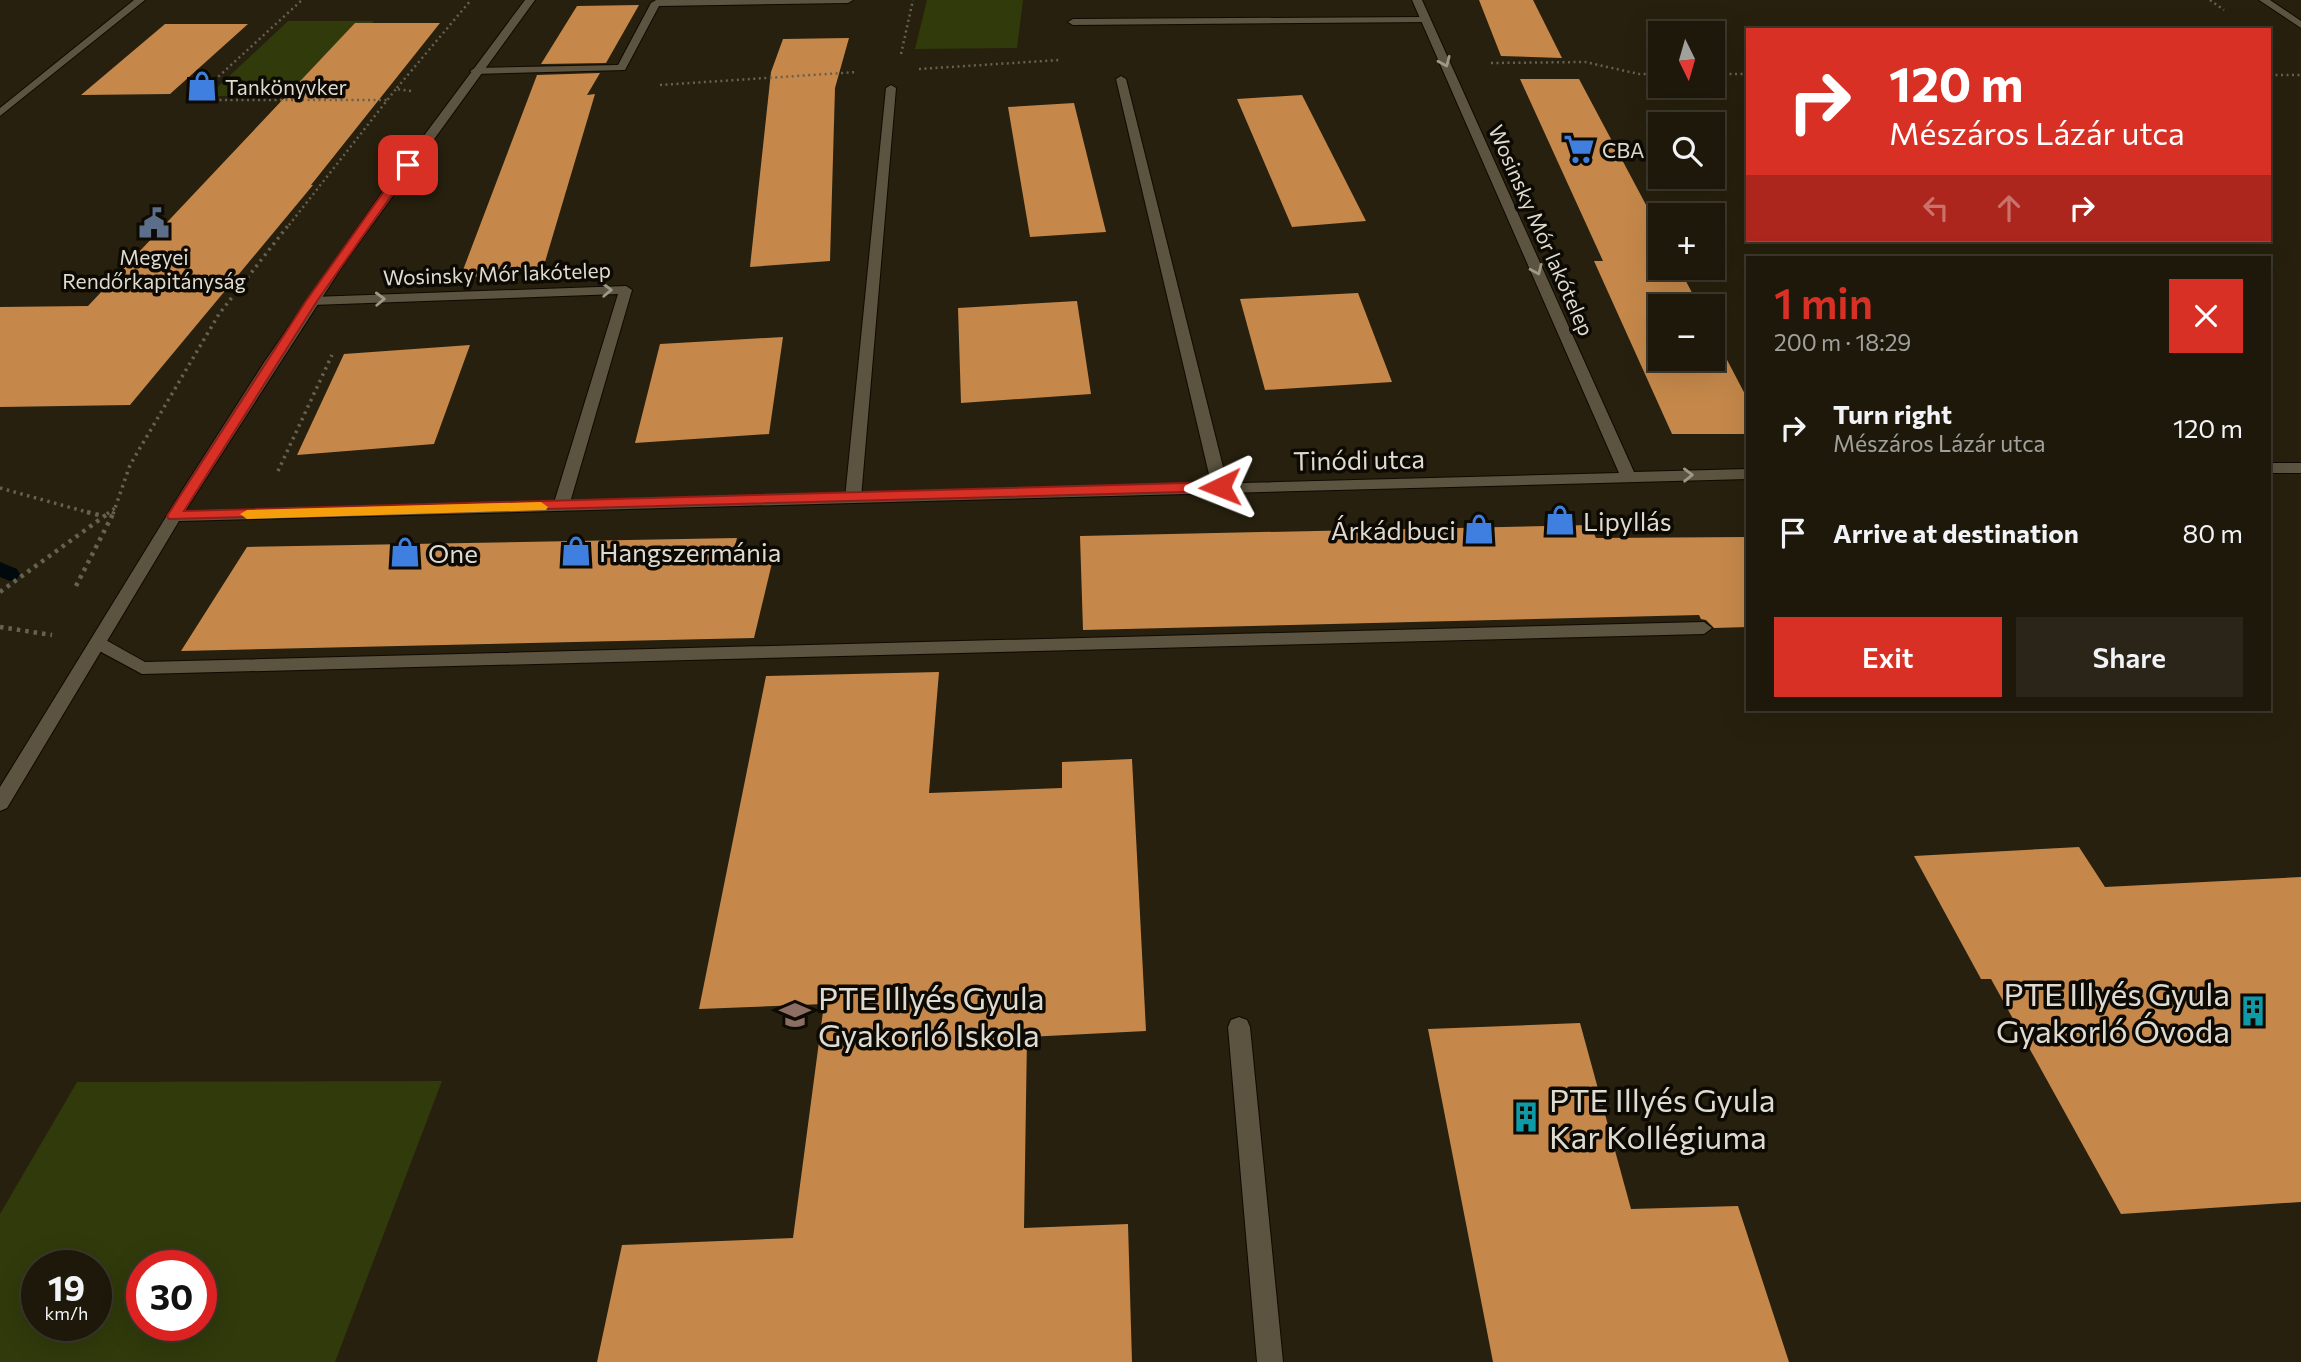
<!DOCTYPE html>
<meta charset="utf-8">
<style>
:root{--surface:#1d180a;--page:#2a2518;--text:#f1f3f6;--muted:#a0a09c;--line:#3b372b;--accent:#d93025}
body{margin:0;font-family:Commissioner,sans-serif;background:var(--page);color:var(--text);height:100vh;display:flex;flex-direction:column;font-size:26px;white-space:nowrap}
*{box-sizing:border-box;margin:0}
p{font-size:23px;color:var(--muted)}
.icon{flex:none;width:38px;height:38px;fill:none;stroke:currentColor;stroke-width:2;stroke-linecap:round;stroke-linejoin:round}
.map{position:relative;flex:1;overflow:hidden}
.details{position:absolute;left:1746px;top:256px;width:525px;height:455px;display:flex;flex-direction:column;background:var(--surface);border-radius:0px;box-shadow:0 7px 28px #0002,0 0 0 2px var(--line)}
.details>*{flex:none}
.banner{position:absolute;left:1746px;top:28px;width:525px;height:214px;border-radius:0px;box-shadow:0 7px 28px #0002,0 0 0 2px var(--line);background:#d93025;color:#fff;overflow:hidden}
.needle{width:46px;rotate:175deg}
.buttons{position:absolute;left:1648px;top:21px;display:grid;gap:14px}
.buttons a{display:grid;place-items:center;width:77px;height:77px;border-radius:0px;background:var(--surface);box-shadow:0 7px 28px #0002,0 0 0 2px var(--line);font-size:35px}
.speed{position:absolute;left:21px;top:1250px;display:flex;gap:14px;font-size:35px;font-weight:700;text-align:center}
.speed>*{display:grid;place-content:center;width:91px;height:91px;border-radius:50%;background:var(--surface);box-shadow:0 7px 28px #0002,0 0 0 2px var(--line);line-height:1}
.speed small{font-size:18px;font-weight:400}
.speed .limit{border:10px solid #d22;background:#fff;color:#111}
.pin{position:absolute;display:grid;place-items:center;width:60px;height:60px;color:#fff;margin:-30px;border-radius:14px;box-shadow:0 4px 10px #0006}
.me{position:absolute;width:77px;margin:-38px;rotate:268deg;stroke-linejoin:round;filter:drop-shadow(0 0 5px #0008)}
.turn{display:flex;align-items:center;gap:24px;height:147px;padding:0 28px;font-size:32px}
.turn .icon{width:91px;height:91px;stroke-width:2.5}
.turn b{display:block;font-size:49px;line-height:60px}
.lanes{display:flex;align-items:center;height:66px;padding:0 28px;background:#0003;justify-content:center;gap:35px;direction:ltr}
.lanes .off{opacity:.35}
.round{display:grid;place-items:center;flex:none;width:74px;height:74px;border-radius:0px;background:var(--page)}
.head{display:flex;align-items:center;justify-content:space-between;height:119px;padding:0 28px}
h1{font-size:42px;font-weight:600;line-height:52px;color:var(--accent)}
.button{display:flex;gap:14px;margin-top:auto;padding:14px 28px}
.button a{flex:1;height:80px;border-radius:0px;background:var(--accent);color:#fff;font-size:28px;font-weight:600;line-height:80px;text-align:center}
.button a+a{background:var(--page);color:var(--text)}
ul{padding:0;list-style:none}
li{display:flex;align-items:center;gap:21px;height:105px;padding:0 28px}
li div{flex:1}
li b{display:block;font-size:26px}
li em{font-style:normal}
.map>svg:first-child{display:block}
.green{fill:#303a0b;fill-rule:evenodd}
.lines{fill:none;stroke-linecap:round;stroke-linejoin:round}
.stream{fill:#00090c;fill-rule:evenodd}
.building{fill:#c5884a}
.service-casing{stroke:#100900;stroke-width:2}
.minor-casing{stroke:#100900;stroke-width:2}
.path-far2{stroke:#676151;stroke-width:2.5;stroke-dasharray:2 3.5;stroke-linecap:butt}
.path-far1{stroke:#676151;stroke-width:3.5;stroke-dasharray:2.5 4.5;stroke-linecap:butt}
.path{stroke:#676151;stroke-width:4.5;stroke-dasharray:3.5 5;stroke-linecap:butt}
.service{fill:#5c5440;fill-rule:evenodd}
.minor{fill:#5c5440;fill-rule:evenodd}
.oneway{stroke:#9e9888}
.route{fill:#d93025;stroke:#8d1f18;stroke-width:2}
.slow{fill:#f59e0b}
.labels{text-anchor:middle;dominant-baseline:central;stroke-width:7;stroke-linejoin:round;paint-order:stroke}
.far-poi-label{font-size:21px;fill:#dfdbd0;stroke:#0d0a04;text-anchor:start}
.far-street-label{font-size:21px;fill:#dfdbd0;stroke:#0d0a04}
.street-label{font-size:26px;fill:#dfdbd0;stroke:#0d0a04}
.poi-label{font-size:26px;fill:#dfdbd0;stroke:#0d0a04;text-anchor:start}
.near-poi-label{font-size:32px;fill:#dfdbd0;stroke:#0d0a04;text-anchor:start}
</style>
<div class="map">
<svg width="2301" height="1362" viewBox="0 0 2301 1362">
<rect width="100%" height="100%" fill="#27200e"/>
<path class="green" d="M 927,0 L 1023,0 L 1017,48 L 915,49 Z
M 288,21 L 374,21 L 332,65 L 379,96 L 208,96 Z
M 442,1081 L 335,1362 L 0,1362 L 0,1214 L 77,1082 ZM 37,1265 L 96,1265 L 96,1325 L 37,1325 ZM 142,1265 L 201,1265 L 201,1325 L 142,1325 Z"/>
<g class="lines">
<path class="stream" d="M 0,562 L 17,569 L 20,574 L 17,579 L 10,581 L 0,577 Z"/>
</g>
<path class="building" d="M 1479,0 L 1533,0 L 1562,58 L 1501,56 Z
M 639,5 L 606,63 L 541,64 L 577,6 Z
M 355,23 L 440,23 L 311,185 L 313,185 L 130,405 L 0,407 L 0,307 L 88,306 Z
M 165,24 L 248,24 L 170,94 L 81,95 Z
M 849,38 L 835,88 L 830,261 L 750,267 L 771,72 L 783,39 Z
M 600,73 L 587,95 L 595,94 L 542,272 L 460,278 L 537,75 Z
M 1520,79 L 1579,79 L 1661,233 L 1661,268 L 1679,268 L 1699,306 L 1661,306 L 1661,359 L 1713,359 L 1713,333 L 1748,400 L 1748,434 L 1672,434 L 1594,261 L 1603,261 Z
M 1302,95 L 1366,221 L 1292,227 L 1237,99 Z
M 1074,103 L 1106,232 L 1030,237 L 1008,107 Z
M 1358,293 L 1392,382 L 1265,390 L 1240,299 Z
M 1077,301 L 1091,394 L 961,403 L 958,308 Z
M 783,337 L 769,434 L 635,443 L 660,344 Z
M 470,345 L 434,444 L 297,455 L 344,354 Z
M 1590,525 L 1596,538 L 1748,537 L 1748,627 L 1714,628 L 1706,620 L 1701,619 L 1699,615 L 1083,630 L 1080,536 Z
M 737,538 L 730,564 L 772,563 L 754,638 L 181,651 L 247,547 Z
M 939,672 L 929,793 L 1062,788 L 1062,762 L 1132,759 L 1146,1031 L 1027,1037 L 1024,1228 L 1128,1224 L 1132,1362 L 597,1362 L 622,1245 L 793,1238 L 824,1004 L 699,1009 L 766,676 Z
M 2079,847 L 2105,887 L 2301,877 L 2301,1202 L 2121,1214 L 1991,979 L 1981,979 L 1914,856 Z
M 1580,1023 L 1631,1209 L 1738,1206 L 1789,1362 L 1493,1362 L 1428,1029 Z"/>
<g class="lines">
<g class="service-casing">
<path id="service" d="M 656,0 L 853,0 L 848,3 L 659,6 L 625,70 L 475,74 L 470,71 L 475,68 L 618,65 L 651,3 Z
M 1426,17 L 1431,20 L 1429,22 L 1073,25 L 1068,22 L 1073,19 Z
M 1121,76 L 1126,79 L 1228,487 L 1220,492 L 1212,487 L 1116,79 Z
M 891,85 L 896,88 L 861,498 L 853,503 L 845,498 L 886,88 Z
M 626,286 L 632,290 L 569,506 L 561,511 L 553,506 L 618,294 L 312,305 L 306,301 L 312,297 Z
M 1704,622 L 1712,628 L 1704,634 L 142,674 L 92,647 L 89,643 L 98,637 L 104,639 L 145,662 Z
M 1239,1017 L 1247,1020 L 1250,1027 L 1283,1362 L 1257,1362 L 1228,1027 L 1231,1020 Z"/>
</g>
<g class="minor-casing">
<path id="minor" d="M 134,0 L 145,0 L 0,116 L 0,108 Z
M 525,0 L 535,0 L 345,262 L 185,511 L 1619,473 L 1412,0 L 1422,0 L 1634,472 L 1748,469 L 1748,479 L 179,521 L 7,808 L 0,811 L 0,787 L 185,486 L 265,361 L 388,184 Z
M 2259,0 L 2270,0 L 2301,21 L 2301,28 Z
M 2270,463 L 2301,463 L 2301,473 L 2270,473 Z"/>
</g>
<path class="path-far2" d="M 2210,0 L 2224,10
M 901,54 L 913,0
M 1491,63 L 1585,62 L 1639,74 L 1661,74
M 919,69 L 1060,60
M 1713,74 L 1748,74
M 2270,75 L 2301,75
M 660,85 L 857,72
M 411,91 L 396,89 L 471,0
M 194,99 L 302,0
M 192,100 L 387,100
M 289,225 L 396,89"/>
<path class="path-far1" d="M 278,471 L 332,355
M 0,488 L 94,514
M 107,514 L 115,508
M 113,514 L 130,465 L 219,314 L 290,223"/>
<path class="path" d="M 87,512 L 103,516
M 76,586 L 114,512
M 0,592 L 110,512
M 0,627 L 52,635"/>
<use href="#service" class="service"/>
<use href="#minor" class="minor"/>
</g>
<defs><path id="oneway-chevron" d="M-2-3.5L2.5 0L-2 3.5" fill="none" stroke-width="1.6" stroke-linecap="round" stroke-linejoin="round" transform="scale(1.75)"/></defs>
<g class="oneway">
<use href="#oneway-chevron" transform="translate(1445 62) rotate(66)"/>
<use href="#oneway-chevron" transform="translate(1537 270) rotate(66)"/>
<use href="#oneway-chevron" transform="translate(607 290) rotate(-2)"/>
<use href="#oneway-chevron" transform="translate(380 299) rotate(-2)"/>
<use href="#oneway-chevron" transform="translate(1688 475) rotate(-1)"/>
</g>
<path class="route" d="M 408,162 L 413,165 L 317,301 L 184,511 L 1220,482 L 1227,487 L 1220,491 L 169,519 L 167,516 L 306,301 L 404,163 Z"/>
<path class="slow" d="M 541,502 L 548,507 L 546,510 L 247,519 L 240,514 L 247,510 Z"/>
<defs>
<g id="shop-bare" transform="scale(2.415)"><path d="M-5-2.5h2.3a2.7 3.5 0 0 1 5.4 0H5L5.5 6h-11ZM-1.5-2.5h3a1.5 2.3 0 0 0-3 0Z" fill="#3f7fe0" stroke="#0d0a04" stroke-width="2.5" paint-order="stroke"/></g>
<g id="supermarket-bare" transform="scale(2.415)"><path d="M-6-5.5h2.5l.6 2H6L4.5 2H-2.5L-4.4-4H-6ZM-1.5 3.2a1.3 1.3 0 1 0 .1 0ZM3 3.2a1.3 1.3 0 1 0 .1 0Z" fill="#3f7fe0" stroke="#0d0a04" stroke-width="2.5" paint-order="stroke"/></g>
<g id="civic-bare" transform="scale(2.415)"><path d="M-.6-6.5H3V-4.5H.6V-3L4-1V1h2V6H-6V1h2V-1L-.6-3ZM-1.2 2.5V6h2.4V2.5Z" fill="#5c6f8a" stroke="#0d0a04" stroke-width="2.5" paint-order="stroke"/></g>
<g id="building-bare" transform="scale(2.415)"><path d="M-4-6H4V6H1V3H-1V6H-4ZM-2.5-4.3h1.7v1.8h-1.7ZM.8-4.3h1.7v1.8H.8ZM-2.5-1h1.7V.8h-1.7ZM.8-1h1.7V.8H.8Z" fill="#0f9aa8" stroke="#0d0a04" stroke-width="2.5" paint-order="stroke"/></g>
<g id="school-bare" transform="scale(2.415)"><path d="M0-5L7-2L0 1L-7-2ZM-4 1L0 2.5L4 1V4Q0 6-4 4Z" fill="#8d6e63" stroke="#0d0a04" stroke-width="2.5" paint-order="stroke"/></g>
</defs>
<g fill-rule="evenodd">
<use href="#shop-bare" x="202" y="86"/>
<use href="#supermarket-bare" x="1579" y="149"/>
<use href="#civic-bare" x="154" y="223"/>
<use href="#shop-bare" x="1560" y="520"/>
<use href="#shop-bare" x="1479" y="529"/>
<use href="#shop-bare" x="576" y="551"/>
<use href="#shop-bare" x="405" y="552"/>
<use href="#building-bare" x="2253" y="1011"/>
<use href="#school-bare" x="795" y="1015"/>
<use href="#building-bare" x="1526" y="1117"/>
</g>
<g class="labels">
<g class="far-poi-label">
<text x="225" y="86">Tankönyvker</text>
<text x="1602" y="149">CBA</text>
<text x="154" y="256" text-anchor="middle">Megyei<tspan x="154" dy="24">Rendőrkapitányság</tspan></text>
</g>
<g class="far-street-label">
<text transform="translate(1542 230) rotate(66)">Wosinsky Mór lakótelep</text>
<text transform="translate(497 273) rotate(-2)">Wosinsky Mór lakótelep</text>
</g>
<g class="street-label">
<text transform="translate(1359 459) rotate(-1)">Tinódi utca</text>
</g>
<g class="poi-label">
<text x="1583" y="520">Lipyllás</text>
<text x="1456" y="529" text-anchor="end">Árkád buci</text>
<text x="599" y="551">Hangszermánia</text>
<text x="428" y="552">One</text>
</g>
<g class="near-poi-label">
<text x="2230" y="993" text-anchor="end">PTE Illyés Gyula<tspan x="2230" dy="37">Gyakorló Óvoda</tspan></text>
<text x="818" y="997">PTE Illyés Gyula<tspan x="818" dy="37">Gyakorló Iskola</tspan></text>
<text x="1549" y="1099">PTE Illyés Gyula<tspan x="1549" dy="37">Kar Kollégiuma</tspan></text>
</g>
</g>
</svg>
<div class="buttons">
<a><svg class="needle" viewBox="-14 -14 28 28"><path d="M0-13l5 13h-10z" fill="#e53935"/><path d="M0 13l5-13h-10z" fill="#a0a09c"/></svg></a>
<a><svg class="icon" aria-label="search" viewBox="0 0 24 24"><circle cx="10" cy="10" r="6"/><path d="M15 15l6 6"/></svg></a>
<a>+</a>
<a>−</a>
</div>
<div class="speed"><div>19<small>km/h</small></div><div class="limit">30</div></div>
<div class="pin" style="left:408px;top:165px;background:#d93025"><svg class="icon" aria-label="arrive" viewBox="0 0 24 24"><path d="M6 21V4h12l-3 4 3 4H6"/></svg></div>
<svg class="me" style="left:1220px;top:487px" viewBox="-20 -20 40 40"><path d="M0-17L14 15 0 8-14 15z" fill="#d93025" stroke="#fff" stroke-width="4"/></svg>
<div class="banner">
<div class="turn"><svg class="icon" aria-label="right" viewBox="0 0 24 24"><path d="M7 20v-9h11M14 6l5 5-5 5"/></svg><div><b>120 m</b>Mészáros Lázár utca</div></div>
<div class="lanes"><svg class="icon off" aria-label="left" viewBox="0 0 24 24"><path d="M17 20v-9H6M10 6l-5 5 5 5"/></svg><svg class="icon off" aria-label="ahead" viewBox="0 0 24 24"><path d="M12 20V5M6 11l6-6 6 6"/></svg><svg class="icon" aria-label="right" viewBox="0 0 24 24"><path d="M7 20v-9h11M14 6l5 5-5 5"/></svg></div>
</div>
<section class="details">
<div class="head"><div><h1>1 min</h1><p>200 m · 18:29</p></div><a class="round" style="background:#d93025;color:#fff"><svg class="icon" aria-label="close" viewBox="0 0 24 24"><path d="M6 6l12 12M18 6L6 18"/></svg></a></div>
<ul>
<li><svg class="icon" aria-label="right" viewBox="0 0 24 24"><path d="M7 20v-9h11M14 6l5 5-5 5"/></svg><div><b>Turn right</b><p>Mészáros Lázár utca</p></div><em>120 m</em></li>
<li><svg class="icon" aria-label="arrive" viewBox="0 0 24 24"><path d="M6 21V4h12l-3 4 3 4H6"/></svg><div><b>Arrive at destination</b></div><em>80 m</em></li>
</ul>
<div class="button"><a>Exit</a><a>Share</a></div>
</section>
</div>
